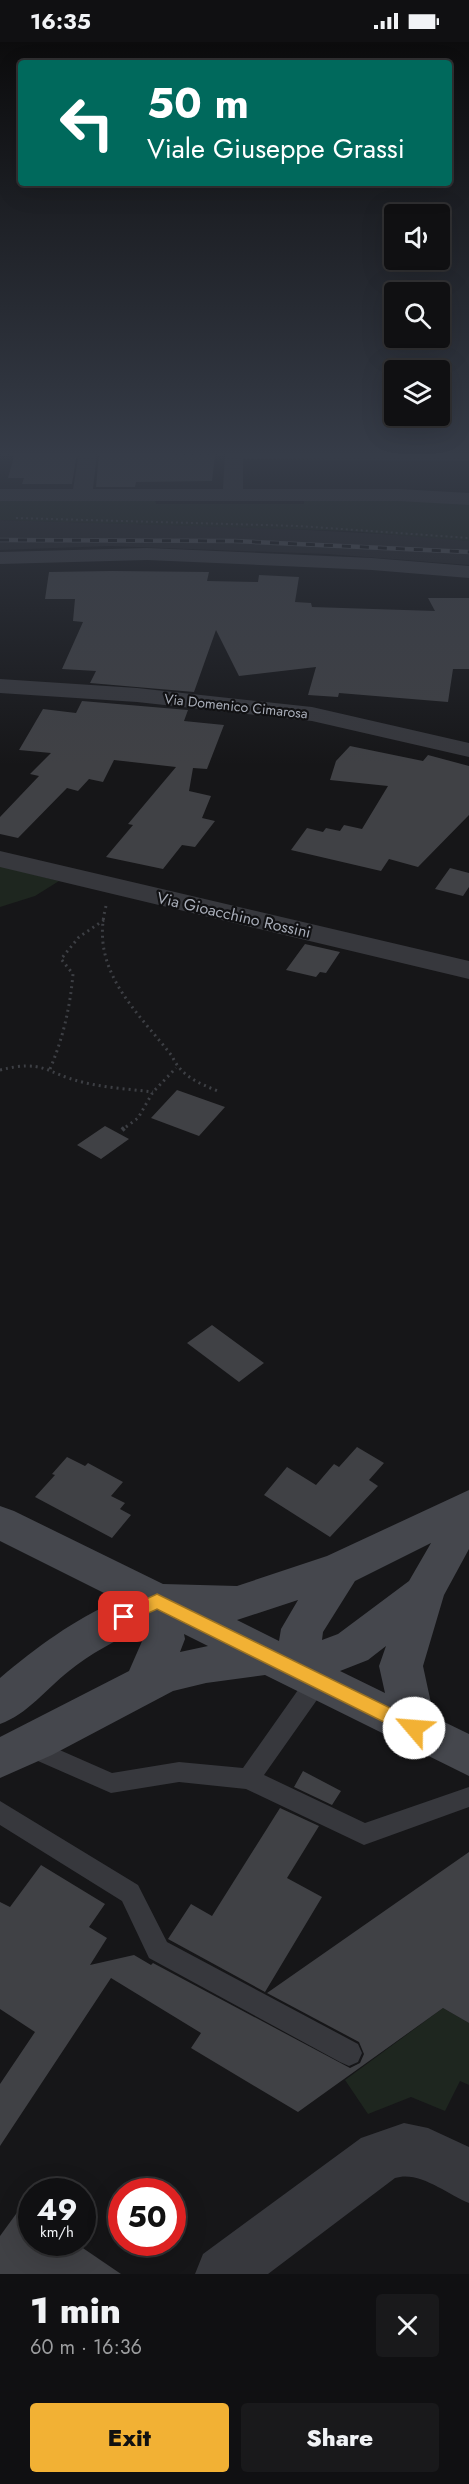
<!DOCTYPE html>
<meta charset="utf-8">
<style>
:root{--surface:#101012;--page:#19191b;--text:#f1f3f6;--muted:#9c9d9f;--line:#303032;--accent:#f2b134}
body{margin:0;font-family:Jost,sans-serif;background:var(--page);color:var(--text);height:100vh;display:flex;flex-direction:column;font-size:22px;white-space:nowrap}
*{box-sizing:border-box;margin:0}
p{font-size:20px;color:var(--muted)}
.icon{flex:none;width:33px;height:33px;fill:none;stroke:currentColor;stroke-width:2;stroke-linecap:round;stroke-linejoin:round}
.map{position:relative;height:2232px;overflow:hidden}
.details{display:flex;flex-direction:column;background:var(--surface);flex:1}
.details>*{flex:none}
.banner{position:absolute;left:18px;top:18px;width:434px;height:126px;border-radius:6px;box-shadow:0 6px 24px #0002,0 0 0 2px var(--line);background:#00695c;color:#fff;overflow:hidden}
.controls{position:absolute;left:384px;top:162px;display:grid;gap:12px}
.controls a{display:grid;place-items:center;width:66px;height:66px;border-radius:6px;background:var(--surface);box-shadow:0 6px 24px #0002,0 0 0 2px var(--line);font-size:30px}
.speed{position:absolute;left:18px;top:2136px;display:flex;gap:12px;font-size:30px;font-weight:700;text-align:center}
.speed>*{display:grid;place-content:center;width:78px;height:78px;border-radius:50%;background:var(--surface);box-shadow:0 6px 24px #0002,0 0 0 2px var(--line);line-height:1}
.speed small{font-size:15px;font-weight:400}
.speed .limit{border:9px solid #d22;background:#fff;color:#111}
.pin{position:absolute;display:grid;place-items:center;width:51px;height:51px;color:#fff;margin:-26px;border-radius:12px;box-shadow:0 3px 9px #0006}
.me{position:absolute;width:66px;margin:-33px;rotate:297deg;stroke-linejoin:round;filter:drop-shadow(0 0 4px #0008)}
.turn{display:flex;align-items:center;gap:21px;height:126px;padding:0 30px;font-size:27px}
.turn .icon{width:78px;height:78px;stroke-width:2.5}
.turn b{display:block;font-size:42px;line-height:51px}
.round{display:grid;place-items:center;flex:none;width:63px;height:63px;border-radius:6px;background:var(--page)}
.headline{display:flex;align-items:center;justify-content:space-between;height:102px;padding:0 30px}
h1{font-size:36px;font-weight:800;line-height:45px}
.button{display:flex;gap:12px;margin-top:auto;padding:12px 30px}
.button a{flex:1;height:69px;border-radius:6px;background:var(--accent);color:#111;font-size:24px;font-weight:800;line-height:69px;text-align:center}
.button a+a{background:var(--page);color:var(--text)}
.status{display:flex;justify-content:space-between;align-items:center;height:42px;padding:0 30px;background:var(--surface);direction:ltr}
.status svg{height:16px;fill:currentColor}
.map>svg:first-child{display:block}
.built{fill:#222225}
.green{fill:#1e261f}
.building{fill:#404145}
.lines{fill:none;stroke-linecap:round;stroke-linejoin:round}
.path-far2{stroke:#3d3f44;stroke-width:2;stroke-dasharray:2 3;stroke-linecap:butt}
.path-far1{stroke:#3d3f44;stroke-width:3;stroke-dasharray:2 4;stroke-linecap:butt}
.path{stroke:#3d3f44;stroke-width:4.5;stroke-dasharray:3 5;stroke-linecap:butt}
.lane{fill:#37383d;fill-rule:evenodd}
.street{fill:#37383d;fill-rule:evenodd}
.secondary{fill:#45474d;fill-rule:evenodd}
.rail-casing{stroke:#4a4c52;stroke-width:4.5}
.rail{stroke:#111113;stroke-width:3;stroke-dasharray:9;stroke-linecap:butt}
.route{fill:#f2b134;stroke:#9d7322;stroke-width:1.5}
.labels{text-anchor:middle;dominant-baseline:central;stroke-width:4.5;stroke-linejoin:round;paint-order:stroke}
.far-street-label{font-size:14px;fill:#a8adb8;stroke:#111113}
.street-label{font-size:16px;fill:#a8adb8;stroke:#111113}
</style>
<div class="status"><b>16:35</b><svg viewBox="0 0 49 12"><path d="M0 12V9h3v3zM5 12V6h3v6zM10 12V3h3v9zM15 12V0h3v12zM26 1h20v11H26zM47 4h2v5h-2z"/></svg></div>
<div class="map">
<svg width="469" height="2232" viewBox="0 0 469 2232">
<rect width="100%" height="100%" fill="#161618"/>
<path class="built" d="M 0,478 L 270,486 L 419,494 L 469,499 L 469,523 L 327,512 L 110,504 L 0,508 Z"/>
<path class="green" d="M 0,458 L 155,458 L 156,462 L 304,462 L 304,458 L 404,458 L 469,463 L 469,499 L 349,489 L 0,478 Z
M 0,824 L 59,839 L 35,854 L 0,865 Z
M 443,1966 L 469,1981 L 469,2043 L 460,2039 L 445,2069 L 411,2055 L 368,2072 L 345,2038 Z"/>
<path class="building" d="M 15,411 L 77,411 L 72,442 L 22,442 L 24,436 L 8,436 Z
M 99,411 L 215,413 L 212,439 L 136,440 L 135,445 L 96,445 Z
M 112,529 L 209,530 L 207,539 L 258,540 L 259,533 L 299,535 L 295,560 L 311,561 L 312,565 L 435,569 L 428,556 L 469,556 L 469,627 L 453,627 L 448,660 L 339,651 L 338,655 L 308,653 L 316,625 L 239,634 L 216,588 L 194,650 L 90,641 L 96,629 L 62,627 L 83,580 L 73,579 L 75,557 L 45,557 L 49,530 Z
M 82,659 L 188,668 L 184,679 L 224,683 L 207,727 L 193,726 L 189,749 L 211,754 L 202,776 L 215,779 L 195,805 L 182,803 L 163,827 L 106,815 L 133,783 L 128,782 L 176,725 L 114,718 L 103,740 L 89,737 L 78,749 L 67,746 L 18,796 L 0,792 L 0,775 L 39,734 L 30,732 L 51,711 L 19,708 L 43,667 L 76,671 Z
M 350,704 L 423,719 L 428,713 L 469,724 L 469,773 L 418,825 L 389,817 L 381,829 L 291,808 L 307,786 L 323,790 L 326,786 L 340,789 L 344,783 L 362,787 L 388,744 L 330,738 L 336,719 Z
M 450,826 L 469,831 L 469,845 L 463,854 L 435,847 Z
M 305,902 L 340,910 L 326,931 L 320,930 L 316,935 L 286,928 Z
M 177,1048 L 225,1065 L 199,1094 L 151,1076 Z
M 105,1084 L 129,1097 L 101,1117 L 77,1103 Z
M 212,1283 L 264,1321 L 239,1340 L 187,1301 Z
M 357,1405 L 384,1421 L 369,1438 L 378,1444 L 330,1495 L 264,1453 L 287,1425 L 316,1443 L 334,1422 L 339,1425 Z
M 67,1415 L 85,1424 L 88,1421 L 123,1440 L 111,1454 L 125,1461 L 120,1467 L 131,1473 L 112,1496 L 35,1455 L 55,1433 L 52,1432 Z
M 303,1729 L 341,1749 L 332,1763 L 294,1745 Z
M 280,1766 L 319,1784 L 287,1836 L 322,1855 L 265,1950 L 168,1897 L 191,1862 L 212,1874 Z
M 469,1810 L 469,1981 L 443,1966 L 298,2070 L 191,2006 L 201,1991 L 111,1936 L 0,2104 L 0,2042 L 35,1990 L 0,1967 L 0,1860 L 10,1865 L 41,1823 L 105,1862 L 89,1885 L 107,1896 L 90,1923 L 134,1913 L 151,1923 L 153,1921 L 350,2026 L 360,2021 L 364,2012 L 359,2000 L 267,1951 Z
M 32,2150 L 32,2200 L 74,2200 L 121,2232 L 0,2232 L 0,2194 Z"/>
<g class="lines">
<path class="path-far2" d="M 16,476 L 299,484 L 469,496"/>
<path class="path-far1" d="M 106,864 C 89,928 136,968 172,1014 C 181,1034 198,1041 218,1049
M 50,1027 C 63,996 70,966 73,932 L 61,917 L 79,895 L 104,878
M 0,1028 C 44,1017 45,1031 82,1040 C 105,1046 130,1047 153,1050
M 126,1085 L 138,1076 L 153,1050 L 176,1026"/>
<path class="path" d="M 122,1088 L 128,1083"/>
<path class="lane" d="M 318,1629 L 326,1631 L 329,1638 L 326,1645 L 264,1733 L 365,1781 L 469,1745 L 469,1765 L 364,1803 L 246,1747 L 179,1740 L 111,1751 L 22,1712 L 19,1705 L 22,1698 L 30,1695 L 112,1731 L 179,1720 L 243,1726 L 310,1631 Z
M 0,1759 L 138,1843 L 167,1900 L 358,2002 L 362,2011 L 358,2020 L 349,2024 L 340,2020 L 149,1916 L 122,1859 L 0,1783 Z"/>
<path class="street" d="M 79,411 L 97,411 L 93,447 L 223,447 L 225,411 L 469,411 L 469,419 L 243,417 L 243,447 L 399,447 L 469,451 L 469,463 L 399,459 L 0,459 L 0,447 L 73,447 Z
M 147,506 L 372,516 L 469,524 L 469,536 L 372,528 L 147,518 L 0,522 L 0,510 Z
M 0,637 L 137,646 L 312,665 L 469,701 L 469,715 L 312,679 L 137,660 L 0,651 Z
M 0,809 L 469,919 L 469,937 L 0,825 Z
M 404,2081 L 428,2086 L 469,2105 L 469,2161 C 447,2152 419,2128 395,2136 L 268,2232 L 195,2232 L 203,2212 L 361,2096 Z"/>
<path class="secondary" d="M 469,1448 L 469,1507 L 444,1553 L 423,1624 L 434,1675 L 469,1692 L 469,1734 L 265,1633 L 206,1641 L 173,1649 L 52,1713 L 0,1736 L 0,1695 L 129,1629 L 143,1597 L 141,1586 C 116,1598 90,1612 69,1629 C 46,1647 28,1672 0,1682 L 0,1636 C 38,1604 72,1579 118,1558 L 0,1499 L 0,1464 L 14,1469 L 163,1542 L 237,1544 L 327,1514 ZM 431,1501 L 409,1539 L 338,1592 L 322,1598 L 323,1590 L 355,1539 ZM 298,1558 L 281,1587 L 279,1599 L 237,1578 ZM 184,1592 L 208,1604 L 180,1610 L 185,1597 ZM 386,1604 L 379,1624 L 385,1651 L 340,1629 L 368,1618 Z"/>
<g class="rail-casing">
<path id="rail" d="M 0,498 L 235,499 L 469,510"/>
</g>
<use href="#rail" class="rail"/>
</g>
<linearGradient id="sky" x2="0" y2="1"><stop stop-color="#0c0c0d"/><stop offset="0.57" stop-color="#363c48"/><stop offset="1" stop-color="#363c48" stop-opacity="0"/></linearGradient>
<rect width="469" height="723" fill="url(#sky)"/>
<path class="route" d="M 157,1552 L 421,1681 L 424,1686 L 421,1692 L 414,1695 L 408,1692 L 157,1567 L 124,1582 L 118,1580 L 115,1575 L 118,1570 Z"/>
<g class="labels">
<g class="far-street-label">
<text transform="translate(236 664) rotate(6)">Via Domenico Cimarosa</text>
</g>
<g class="street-label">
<text transform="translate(234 873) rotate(13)">Via Gioacchino Rossini</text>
</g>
</g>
</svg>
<div class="controls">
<a><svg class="icon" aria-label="sound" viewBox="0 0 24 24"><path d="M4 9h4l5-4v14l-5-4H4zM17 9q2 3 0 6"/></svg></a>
<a><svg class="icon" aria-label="search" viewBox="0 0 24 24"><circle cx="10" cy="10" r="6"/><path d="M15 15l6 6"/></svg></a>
<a><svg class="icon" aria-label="layers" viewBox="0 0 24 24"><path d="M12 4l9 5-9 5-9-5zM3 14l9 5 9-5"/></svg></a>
</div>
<div class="speed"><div>49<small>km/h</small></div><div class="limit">50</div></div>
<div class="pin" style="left:124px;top:1575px;background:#d93025"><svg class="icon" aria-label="arrive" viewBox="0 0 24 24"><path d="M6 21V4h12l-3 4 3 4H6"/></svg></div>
<svg class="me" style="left:414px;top:1686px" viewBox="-20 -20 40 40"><circle r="19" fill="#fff"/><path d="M0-13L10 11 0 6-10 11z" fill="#f2b134"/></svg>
<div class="banner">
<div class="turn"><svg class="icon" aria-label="left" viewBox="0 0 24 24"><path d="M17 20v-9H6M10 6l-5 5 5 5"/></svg><div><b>50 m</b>Viale Giuseppe Grassi</div></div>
</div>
</div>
<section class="details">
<div class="headline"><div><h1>1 min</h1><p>60 m · 16:36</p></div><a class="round"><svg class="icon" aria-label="close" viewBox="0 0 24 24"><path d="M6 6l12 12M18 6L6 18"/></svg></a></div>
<div class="button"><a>Exit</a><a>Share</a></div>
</section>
